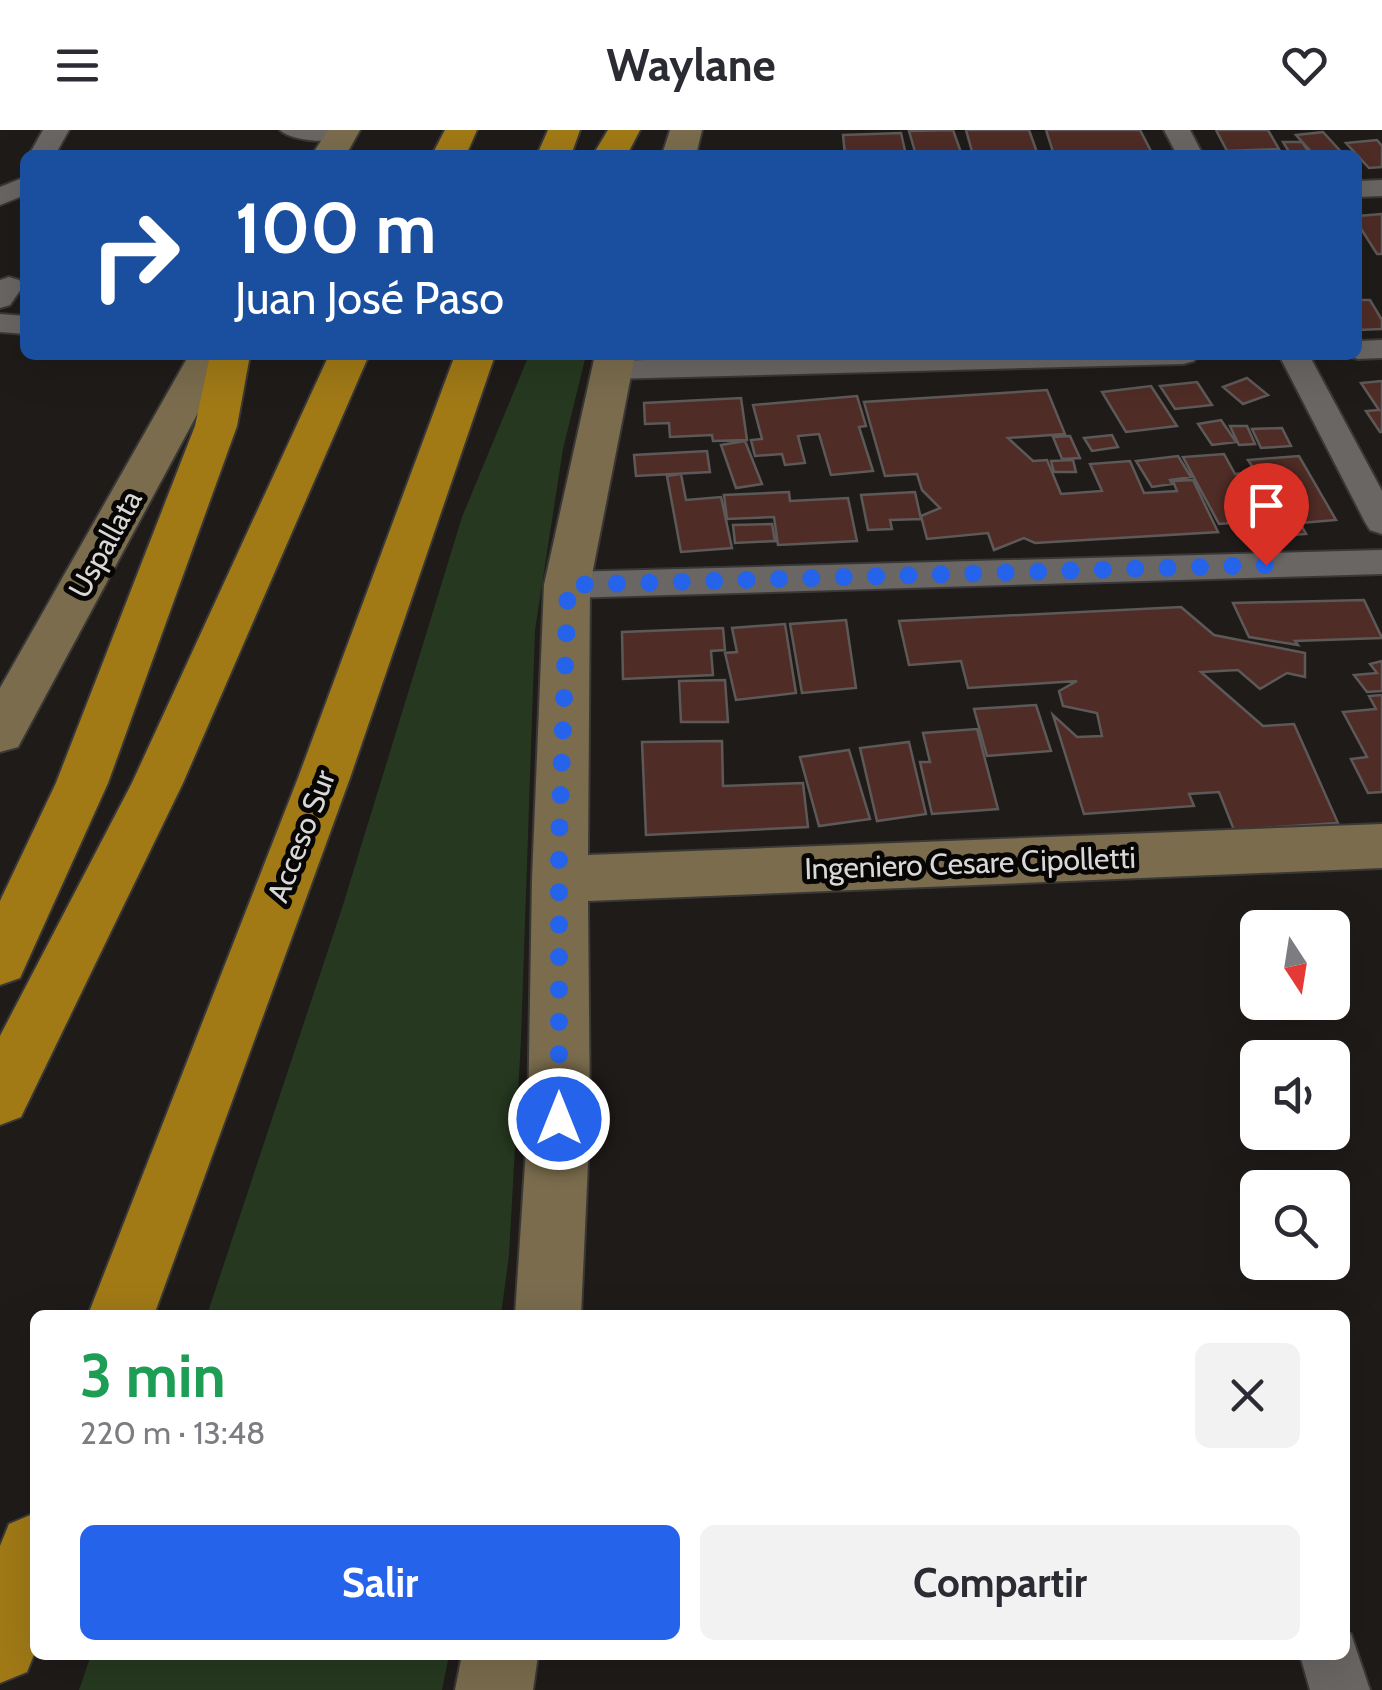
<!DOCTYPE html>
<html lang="es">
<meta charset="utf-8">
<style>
:root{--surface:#fff;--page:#f2f2f3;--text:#2b2b33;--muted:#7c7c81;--accent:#2563eb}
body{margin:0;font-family:Cabin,sans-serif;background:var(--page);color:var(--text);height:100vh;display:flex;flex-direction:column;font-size:38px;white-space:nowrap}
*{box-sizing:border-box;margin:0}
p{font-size:32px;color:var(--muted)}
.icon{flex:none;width:55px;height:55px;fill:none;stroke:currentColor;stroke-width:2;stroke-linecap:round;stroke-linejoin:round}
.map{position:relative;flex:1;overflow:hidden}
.side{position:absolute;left:30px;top:1180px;width:1320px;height:350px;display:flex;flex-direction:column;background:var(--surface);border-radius:15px;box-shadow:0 10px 40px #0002}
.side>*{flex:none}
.hud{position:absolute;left:20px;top:20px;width:1342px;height:210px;border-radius:15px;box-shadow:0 10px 40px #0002;background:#1a4fa0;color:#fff;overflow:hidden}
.needle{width:65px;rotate:168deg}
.fabs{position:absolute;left:1240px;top:780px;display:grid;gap:20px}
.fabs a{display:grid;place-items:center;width:110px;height:110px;border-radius:15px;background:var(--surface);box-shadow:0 10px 40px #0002;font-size:50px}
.pin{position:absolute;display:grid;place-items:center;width:85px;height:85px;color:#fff;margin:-102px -42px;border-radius:50% 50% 50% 0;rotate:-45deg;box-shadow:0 0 10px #0007}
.pin .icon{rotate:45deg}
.me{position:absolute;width:110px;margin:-55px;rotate:0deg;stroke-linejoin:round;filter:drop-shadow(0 0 8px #0008)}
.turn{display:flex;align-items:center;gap:35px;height:210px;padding:0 50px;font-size:45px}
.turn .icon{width:130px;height:130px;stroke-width:2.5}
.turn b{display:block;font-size:70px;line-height:85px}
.round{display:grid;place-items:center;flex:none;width:105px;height:105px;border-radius:15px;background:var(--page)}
.summary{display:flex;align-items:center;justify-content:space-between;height:170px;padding:0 50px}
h1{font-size:60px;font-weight:800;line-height:75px;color:#1e9e55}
.button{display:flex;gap:20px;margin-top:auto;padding:20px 50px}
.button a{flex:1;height:115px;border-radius:15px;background:var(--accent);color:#fff;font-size:40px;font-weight:800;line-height:115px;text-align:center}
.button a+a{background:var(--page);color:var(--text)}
header{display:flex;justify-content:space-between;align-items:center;height:130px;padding:0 50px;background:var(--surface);font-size:45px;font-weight:800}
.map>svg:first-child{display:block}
.green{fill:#263920}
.building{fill:#4f2c26;stroke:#5d5958;stroke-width:2.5}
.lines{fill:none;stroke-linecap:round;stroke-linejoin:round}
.street-casing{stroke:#3a3837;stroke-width:4}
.secondary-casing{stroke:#3a3837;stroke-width:4}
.highway-casing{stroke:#3a3837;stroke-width:4}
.street{fill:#696664;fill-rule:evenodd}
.secondary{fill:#7a6c4d;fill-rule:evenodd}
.highway{fill:#a17a16;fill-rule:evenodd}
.route{stroke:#2563eb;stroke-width:18;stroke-dasharray:0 32.4}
.labels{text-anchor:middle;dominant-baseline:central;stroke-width:10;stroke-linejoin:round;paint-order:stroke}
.street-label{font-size:30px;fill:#dad8d7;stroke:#070605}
</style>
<header><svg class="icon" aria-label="menu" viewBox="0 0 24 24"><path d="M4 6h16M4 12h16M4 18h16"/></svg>Waylane<svg class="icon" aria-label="heart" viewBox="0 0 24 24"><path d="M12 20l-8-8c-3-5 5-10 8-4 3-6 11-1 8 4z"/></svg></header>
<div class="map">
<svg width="1382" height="1560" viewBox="0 0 1382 1560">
<rect width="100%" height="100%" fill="#1e1b19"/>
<path class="green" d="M 529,225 L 586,225 L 563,319 L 535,500 L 521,909 L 509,1125 L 501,1185 L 207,1185 L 343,775 L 462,387 Z
M 91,1525 L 449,1525 L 442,1560 L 79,1560 Z"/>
<path class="building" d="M 953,0 L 962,25 L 916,25 L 909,1 Z
M 966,0 L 1029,0 L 1038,25 L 973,25 Z
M 1046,0 L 1140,0 L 1153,25 L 1054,25 Z
M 1216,0 L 1268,0 L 1279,19 L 1227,21 Z
M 1323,2 L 1344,25 L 1314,25 L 1296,5 Z
M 901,3 L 906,25 L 845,25 L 843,5 Z
M 1377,10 L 1382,16 L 1382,37 L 1369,38 L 1346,13 Z
M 1283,12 L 1302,12 L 1311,25 L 1291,25 Z
M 1382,84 L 1382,124 L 1377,124 L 1358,94 L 1358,86 Z
M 1358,170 L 1370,170 L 1382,190 L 1382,199 L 1358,200 Z
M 1247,248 L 1268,265 L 1243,274 L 1223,257 Z
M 1382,251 L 1382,302 L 1380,302 L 1366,281 L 1379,280 L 1361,253 Z
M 1197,252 L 1212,275 L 1175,279 L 1160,256 Z
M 1151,256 L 1177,296 L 1126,302 L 1102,262 Z
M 1047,260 L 1065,304 L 1008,308 L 1033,331 L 1047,330 L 1061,364 L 1102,361 L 1090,334 L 1130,331 L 1144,363 L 1177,361 L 1173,351 L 1193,350 L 1218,402 L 1035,413 L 1024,408 L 994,420 L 988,403 L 927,409 L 921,386 L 940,378 L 922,360 L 917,344 L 885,346 L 864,272 Z
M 857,266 L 866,296 L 859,297 L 873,341 L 831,345 L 819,304 L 798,306 L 805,333 L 785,335 L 782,324 L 755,326 L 751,310 L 762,309 L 753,275 Z
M 741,268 L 747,310 L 713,311 L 712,305 L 670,307 L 669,293 L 645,294 L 644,273 Z
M 1221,290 L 1236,312 L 1212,315 L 1198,294 Z
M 1230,296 L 1247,296 L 1255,314 L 1239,315 Z
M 1282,298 L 1291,316 L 1261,318 L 1252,299 Z
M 1112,305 L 1118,317 L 1092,321 L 1084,308 Z
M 1070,306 L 1080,328 L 1062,329 L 1053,307 Z
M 745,311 L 762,354 L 736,358 L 721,315 Z
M 707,321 L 710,342 L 636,346 L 634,325 Z
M 1224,324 L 1235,344 L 1256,342 L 1248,330 L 1299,326 L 1336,390 L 1300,393 L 1306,404 L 1279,406 L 1270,390 L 1219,394 L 1183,327 Z
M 1178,326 L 1191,347 L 1170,350 L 1172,354 L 1152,357 L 1136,331 Z
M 1073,330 L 1076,342 L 1054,342 L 1051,331 Z
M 681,344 L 686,370 L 721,367 L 732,418 L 681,422 L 667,346 Z
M 789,362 L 790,371 L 848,368 L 857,411 L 778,415 L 774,387 L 727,389 L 724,365 Z
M 915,362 L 921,389 L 890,390 L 892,399 L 868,400 L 861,365 Z
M 772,394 L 775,411 L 735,413 L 733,395 Z
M 1364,470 L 1382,508 L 1295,511 L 1298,515 L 1249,507 L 1233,473 Z
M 1181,477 L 1214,505 L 1305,523 L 1305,547 L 1287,543 L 1260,559 L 1238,540 L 1201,542 L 1263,596 L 1294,594 L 1338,693 L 1234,700 L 1219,662 L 1189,664 L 1194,676 L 1084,684 L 1053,585 L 1077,607 L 1102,606 L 1097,583 L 1063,576 L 1059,561 L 1077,551 L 968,558 L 961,531 L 909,535 L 899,491 Z
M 846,490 L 856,558 L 802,563 L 790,494 Z
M 785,494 L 796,563 L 736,570 L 725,523 L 737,522 L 732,498 Z
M 723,498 L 725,520 L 711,521 L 713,545 L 623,549 L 622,502 Z
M 1382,531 L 1382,561 L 1367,562 L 1354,545 L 1377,543 L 1370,534 Z
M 725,550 L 728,592 L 681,592 L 679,551 Z
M 1382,565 L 1382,662 L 1368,663 L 1351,629 L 1367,627 L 1343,582 L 1376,579 L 1369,566 Z
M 1036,575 L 1051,621 L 987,626 L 974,579 Z
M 977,599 L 998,679 L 932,684 L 920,632 L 930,632 L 923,603 Z
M 722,611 L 723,656 L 803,653 L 808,697 L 646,705 L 642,612 Z
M 909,612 L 926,684 L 877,691 L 860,618 Z
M 849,620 L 870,689 L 819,696 L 800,627 Z"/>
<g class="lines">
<g class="street-casing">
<path id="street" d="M 43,0 L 69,0 L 55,25 L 29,25 Z
M 280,0 L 354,0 L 356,2 C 342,15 294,13 280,0 Z
M 1164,0 L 1190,0 L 1203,25 L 1177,25 Z
M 25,47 L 25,65 L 0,75 L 0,57 Z
M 1382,50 L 1382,66 L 1358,67 L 1358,51 Z
M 9,147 L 19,150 L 23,156 L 10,175 L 0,178 L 0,150 Z
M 0,184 L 25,186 L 25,204 L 0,202 Z
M 1382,210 L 1382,228 L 1358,229 L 1346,225 L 1358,225 L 1358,211 Z
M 828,225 L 1198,225 L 1194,231 L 1183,234 L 610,249 L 599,247 L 595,240 L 599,233 L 610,231 Z
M 1279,225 L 1309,225 L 1382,361 L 1382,404 L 1370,400 L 1365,392 Z
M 1382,420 L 1382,444 L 567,468 L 555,464 L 549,455 L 555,446 L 567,442 Z
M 1345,1502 L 1351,1504 L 1370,1560 L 1310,1560 L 1300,1525 L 1345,1525 Z"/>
</g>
<g class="secondary-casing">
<path id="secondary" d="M 328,0 L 360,0 L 346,25 L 312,25 Z
M 670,0 L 702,0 L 696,25 L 662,25 Z
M 189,225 L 229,225 L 18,617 L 0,622 L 0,558 Z
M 595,225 L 635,225 L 590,455 L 588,725 L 1382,694 L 1382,738 L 588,771 L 590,989 L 581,1185 L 515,1185 L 528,989 L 532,749 L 544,455 Z
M 462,1525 L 538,1525 L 533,1560 L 455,1560 Z"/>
</g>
<g class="highway-casing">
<path id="highway" d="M 445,0 L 477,0 L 466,25 L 432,25 Z
M 548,0 L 580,0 L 571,25 L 537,25 Z
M 608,0 L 640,0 L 627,25 L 593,25 Z
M 210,225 L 250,225 L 237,296 L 108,653 L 20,848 L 0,855 L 0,771 L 56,653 L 195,296 Z
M 329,225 L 369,225 L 183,653 L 21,987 L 0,995 L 0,906 L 132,653 Z
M 455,225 L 495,225 L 350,648 L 154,1185 L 88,1185 L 298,648 Z
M 35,1383 L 35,1522 L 27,1542 L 0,1553 L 0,1416 L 9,1394 Z"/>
</g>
<use href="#street" class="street"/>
<use href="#secondary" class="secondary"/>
<use href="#highway" class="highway"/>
</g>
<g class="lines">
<path class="route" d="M 559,989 L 559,710 L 568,455 L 1266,435"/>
</g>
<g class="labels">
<g class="street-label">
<text transform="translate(105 414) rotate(-61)">Uspallata</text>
<text transform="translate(301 706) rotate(-69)">Acceso Sur</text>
<text transform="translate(970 733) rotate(-2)">Ingeniero Cesare Cipolletti</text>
</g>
</g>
</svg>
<div class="fabs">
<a><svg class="needle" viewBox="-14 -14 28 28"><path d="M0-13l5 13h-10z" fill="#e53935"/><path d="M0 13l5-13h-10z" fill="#7c7c81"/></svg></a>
<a><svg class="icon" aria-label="sound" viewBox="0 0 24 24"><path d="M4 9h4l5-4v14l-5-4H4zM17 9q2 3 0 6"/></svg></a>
<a><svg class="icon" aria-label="search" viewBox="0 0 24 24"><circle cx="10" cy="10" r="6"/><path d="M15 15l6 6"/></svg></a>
</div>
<div class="pin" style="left:1266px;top:435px;background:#d93025"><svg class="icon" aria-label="arrive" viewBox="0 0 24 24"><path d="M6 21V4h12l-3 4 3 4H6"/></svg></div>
<svg class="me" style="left:559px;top:989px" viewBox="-20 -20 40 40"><circle r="17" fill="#2563eb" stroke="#fff" stroke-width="3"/><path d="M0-11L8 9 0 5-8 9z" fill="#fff"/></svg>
<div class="hud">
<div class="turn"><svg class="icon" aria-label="right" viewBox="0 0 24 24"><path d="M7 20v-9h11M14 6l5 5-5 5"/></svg><div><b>100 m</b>Juan José Paso</div></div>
</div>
<section class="side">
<div class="summary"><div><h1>3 min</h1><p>220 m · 13:48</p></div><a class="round"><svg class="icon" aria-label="close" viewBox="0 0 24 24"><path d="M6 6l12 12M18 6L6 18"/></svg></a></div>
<div class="button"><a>Salir</a><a>Compartir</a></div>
</section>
</div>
